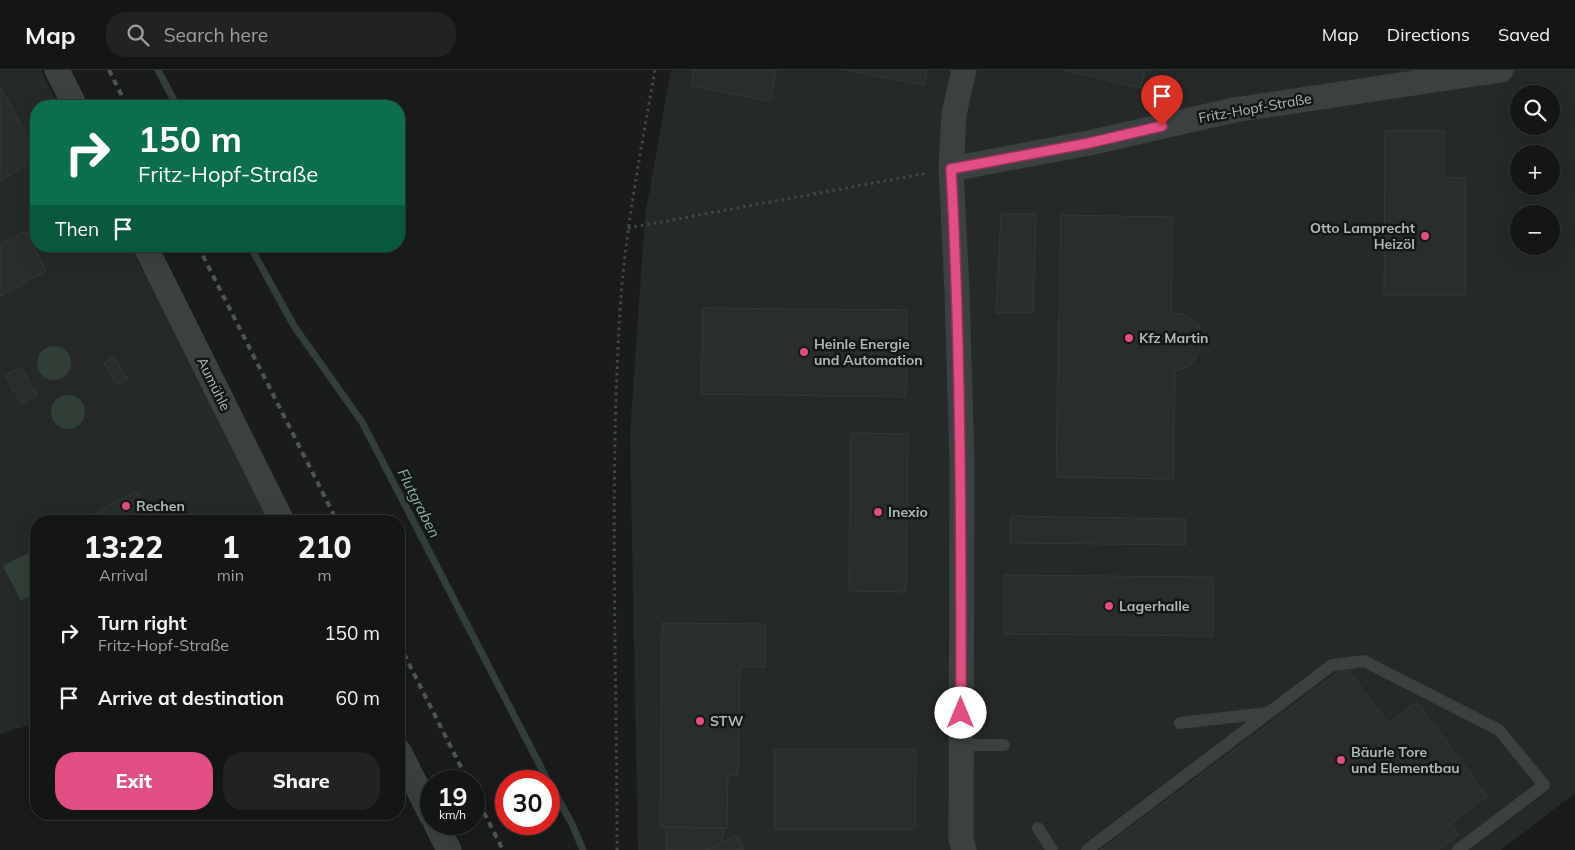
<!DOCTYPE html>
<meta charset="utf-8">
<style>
:root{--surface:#141515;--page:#212222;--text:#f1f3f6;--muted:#9d9fa0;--line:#333434;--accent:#e04e83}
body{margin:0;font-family:Mulish,sans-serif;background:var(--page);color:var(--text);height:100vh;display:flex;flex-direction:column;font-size:19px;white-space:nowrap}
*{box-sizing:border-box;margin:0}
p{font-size:16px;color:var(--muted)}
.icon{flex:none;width:28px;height:28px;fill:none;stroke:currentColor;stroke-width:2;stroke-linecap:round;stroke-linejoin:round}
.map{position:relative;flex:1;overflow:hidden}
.drawer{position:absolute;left:30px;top:445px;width:375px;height:305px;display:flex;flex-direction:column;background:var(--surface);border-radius:20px;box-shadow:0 5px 20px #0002,0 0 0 1px var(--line)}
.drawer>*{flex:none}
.top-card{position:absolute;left:30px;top:30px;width:375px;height:152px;border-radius:20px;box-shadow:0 5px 20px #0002,0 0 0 1px var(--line);background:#0b6e4f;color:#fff;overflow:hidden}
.controls{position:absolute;left:1510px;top:15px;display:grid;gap:10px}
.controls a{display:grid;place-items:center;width:50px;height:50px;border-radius:50%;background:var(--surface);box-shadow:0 5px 20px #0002,0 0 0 1px var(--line);font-size:25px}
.speed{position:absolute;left:420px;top:700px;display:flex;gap:10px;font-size:25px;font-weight:700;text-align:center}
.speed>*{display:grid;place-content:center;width:65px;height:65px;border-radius:50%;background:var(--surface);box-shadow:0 5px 20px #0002,0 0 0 1px var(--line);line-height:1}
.speed small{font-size:12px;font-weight:400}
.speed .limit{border:8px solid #d22;background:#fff;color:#111}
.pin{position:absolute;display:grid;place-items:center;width:42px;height:42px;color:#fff;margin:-51px -21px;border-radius:50% 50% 50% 0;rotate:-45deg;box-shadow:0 0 5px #0007}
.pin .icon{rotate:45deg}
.me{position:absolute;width:55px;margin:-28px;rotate:0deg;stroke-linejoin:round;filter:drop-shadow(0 0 4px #0008)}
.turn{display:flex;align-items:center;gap:18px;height:105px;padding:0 25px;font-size:22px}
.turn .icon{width:65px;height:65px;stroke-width:2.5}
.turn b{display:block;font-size:35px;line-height:42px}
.then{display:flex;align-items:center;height:48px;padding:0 25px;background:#0003;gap:10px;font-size:19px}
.eta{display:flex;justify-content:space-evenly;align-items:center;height:85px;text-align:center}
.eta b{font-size:30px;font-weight:800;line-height:35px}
.button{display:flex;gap:10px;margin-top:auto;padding:10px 25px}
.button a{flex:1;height:58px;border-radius:20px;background:var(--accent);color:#fff;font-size:20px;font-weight:800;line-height:58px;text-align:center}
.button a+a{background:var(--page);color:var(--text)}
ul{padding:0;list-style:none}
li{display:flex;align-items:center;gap:15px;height:65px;padding:0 25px}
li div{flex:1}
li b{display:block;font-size:19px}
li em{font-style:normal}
header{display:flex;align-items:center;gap:30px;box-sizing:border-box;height:70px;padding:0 25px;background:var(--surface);border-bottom:1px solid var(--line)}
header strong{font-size:24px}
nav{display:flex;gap:28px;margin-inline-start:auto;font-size:18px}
.search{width:350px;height:45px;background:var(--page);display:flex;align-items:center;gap:12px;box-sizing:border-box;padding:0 18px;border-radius:20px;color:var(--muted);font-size:19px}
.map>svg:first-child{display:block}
.built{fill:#262929;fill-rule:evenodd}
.water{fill:#313f37}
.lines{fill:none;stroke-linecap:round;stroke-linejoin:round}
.stream{stroke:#313f37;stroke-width:7}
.building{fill:#2a2d2d;stroke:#343838}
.path{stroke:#424846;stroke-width:3;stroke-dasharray:2.5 4;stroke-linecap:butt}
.service{stroke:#3b4140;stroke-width:12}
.minor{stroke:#3b4140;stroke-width:25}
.rail{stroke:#4f5554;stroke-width:4;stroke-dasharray:6 5;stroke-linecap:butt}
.route-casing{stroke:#923355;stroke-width:12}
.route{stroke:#e04e83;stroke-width:9}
.poi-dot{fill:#e04e83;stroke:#151717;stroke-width:2}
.labels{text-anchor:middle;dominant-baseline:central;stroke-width:5;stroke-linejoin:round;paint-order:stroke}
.street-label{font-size:14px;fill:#aebab6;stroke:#151717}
.poi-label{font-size:14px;font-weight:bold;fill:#aebab6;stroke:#151717;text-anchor:start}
.water-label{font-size:15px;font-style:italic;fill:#89b19b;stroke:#151717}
</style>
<header>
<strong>Map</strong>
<div class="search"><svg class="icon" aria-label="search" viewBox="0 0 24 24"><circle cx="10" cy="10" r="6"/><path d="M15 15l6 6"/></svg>Search here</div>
<nav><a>Map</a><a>Directions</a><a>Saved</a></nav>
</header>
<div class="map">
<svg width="1575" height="780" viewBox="0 0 1575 780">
<rect width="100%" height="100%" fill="#1a1c1c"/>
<path class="built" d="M 0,0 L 41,0 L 59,36 L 36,36 L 36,176 L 130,176 L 270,451 L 36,451 L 36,653 L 0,664 Z
M 671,0 L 1575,0 L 1575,723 L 1501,780 L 638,780 L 630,365 L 645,146 ZM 1519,24 L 1551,24 L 1551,56 L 1519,56 ZM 1519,84 L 1551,84 L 1551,116 L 1519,116 ZM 1519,144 L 1551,144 L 1551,176 L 1519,176 Z"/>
<path class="water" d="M37 293a17 17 0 1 1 34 0a17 17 0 1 1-34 0Z
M51 342a17 17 0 1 1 34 0a17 17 0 1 1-34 0Z
M 36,479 L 36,523 L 21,531 L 3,496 Z"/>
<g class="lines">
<path class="stream" d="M 158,0 L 177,36
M 250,176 L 294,256 L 362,352 L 548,711
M 549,712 L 572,754 L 583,780"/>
</g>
<path class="building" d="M 694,0 L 776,0 L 770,31 L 691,16 Z
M 846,0 L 927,0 L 925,15 Z
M 1064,0 L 1145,0 L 1141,18 Z
M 0,16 L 36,81 L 36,90 L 0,110 Z
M 1385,61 L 1444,61 L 1444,107 L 1466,108 L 1465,225 L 1384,225 Z
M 1001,144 L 1036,144 L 1033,243 L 996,243 Z
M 1061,145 L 1173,147 L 1171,243 L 1184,244 L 1199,255 L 1200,280 L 1190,296 L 1175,301 L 1173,409 L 1056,407 Z
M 26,161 L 46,201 L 0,226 L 0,175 Z
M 703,238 L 907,240 L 906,327 L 701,324 Z
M 114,287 L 127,309 L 117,315 L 104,293 Z
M 21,297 L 37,325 L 22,334 L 5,306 Z
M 851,363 L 908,364 L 906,522 L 849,521 Z
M 137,421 L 152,451 L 81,451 Z
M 1011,446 L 1186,449 L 1186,475 L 1010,473 Z
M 1004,505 L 1213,507 L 1213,566 L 1004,564 Z
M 662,553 L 765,554 L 765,597 L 740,597 L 738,705 L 728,705 L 727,758 L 660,757 Z
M 1346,597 L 1388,653 L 1417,632 L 1487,726 L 1450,754 L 1458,765 L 1438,780 L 1101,780 Z
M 774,679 L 916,679 L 915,759 L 774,759 Z
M 666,757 L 724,758 L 721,773 L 707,780 L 666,780 Z
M 737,765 L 744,780 L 707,780 Z"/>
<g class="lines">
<path class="path" d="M 628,158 L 928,103
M 617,780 C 617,601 609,420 620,241 C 625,160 641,80 655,0"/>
<path class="service" d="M 1180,653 L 1267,643
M 961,675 L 1004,675
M 1038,758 L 1052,780
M 1087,780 L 1332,595 L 1364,591 L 1499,660 L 1544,715 L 1458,780"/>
<path class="minor" d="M 57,0 L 75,36
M 964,0 L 954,44 L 951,99 L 957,221 L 962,392 L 961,769 L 964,780
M 951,99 L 1089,73 L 1234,40 L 1501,0
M 145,176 L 282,451
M 399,681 L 431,745
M 436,754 L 449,780"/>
<path class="rail" d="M 109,0 L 127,36
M 198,176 L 337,451
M 399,574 L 468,711
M 474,723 L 503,780"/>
</g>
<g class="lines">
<g class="route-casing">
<path id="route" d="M 961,643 C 961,462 961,280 951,99 L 1089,73 L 1162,56"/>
</g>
<use href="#route" class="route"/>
</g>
<g class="poi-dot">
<circle cx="1425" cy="166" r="5"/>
<circle cx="1129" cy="268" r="5"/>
<circle cx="804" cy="282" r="5"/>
<circle cx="126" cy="436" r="5"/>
<circle cx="878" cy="442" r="5"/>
<circle cx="1109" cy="536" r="5"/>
<circle cx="700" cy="651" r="5"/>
<circle cx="1341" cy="690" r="5"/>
</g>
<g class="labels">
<g class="street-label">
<text transform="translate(1255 38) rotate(-10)">Fritz-Hopf-Straße</text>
<text transform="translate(214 314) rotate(64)">Aumühle</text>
</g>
<g class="poi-label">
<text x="1415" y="158" text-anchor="end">Otto Lamprecht<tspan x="1415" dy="16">Heizöl</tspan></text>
<text x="1139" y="268">Kfz Martin</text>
<text x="814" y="274">Heinle Energie<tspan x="814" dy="16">und Automation</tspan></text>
<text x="136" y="436">Rechen</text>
<text x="888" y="442">Inexio</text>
<text x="1119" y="536">Lagerhalle</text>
<text x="710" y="651">STW</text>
<text x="1351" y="682">Bäurle Tore<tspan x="1351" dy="16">und Elementbau</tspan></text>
</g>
<g class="water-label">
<text transform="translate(419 433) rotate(63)">Flutgraben</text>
</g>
</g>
</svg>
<div class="controls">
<a><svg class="icon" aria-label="search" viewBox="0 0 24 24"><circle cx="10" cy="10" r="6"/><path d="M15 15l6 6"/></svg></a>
<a>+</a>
<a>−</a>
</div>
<div class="speed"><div>19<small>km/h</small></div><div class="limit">30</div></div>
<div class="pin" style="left:1162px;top:56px;background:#d93025"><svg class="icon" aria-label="arrive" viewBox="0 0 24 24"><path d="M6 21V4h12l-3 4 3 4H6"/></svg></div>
<svg class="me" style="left:961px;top:643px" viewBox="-20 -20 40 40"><circle r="19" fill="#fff"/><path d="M0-13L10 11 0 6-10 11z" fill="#e04e83"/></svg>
<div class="top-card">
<div class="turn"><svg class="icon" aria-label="right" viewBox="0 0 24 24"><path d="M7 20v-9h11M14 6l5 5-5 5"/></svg><div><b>150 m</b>Fritz-Hopf-Straße</div></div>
<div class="then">Then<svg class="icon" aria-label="arrive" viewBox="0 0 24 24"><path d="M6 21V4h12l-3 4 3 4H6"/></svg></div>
</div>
<section class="drawer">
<div class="eta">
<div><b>13:22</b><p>Arrival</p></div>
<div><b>1</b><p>min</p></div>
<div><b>210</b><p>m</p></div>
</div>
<ul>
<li><svg class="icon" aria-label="right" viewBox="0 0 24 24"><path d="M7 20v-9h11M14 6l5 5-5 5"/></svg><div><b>Turn right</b><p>Fritz-Hopf-Straße</p></div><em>150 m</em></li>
<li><svg class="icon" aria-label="arrive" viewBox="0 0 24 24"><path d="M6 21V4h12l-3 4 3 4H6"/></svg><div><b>Arrive at destination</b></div><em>60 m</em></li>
</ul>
<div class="button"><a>Exit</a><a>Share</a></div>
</section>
</div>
